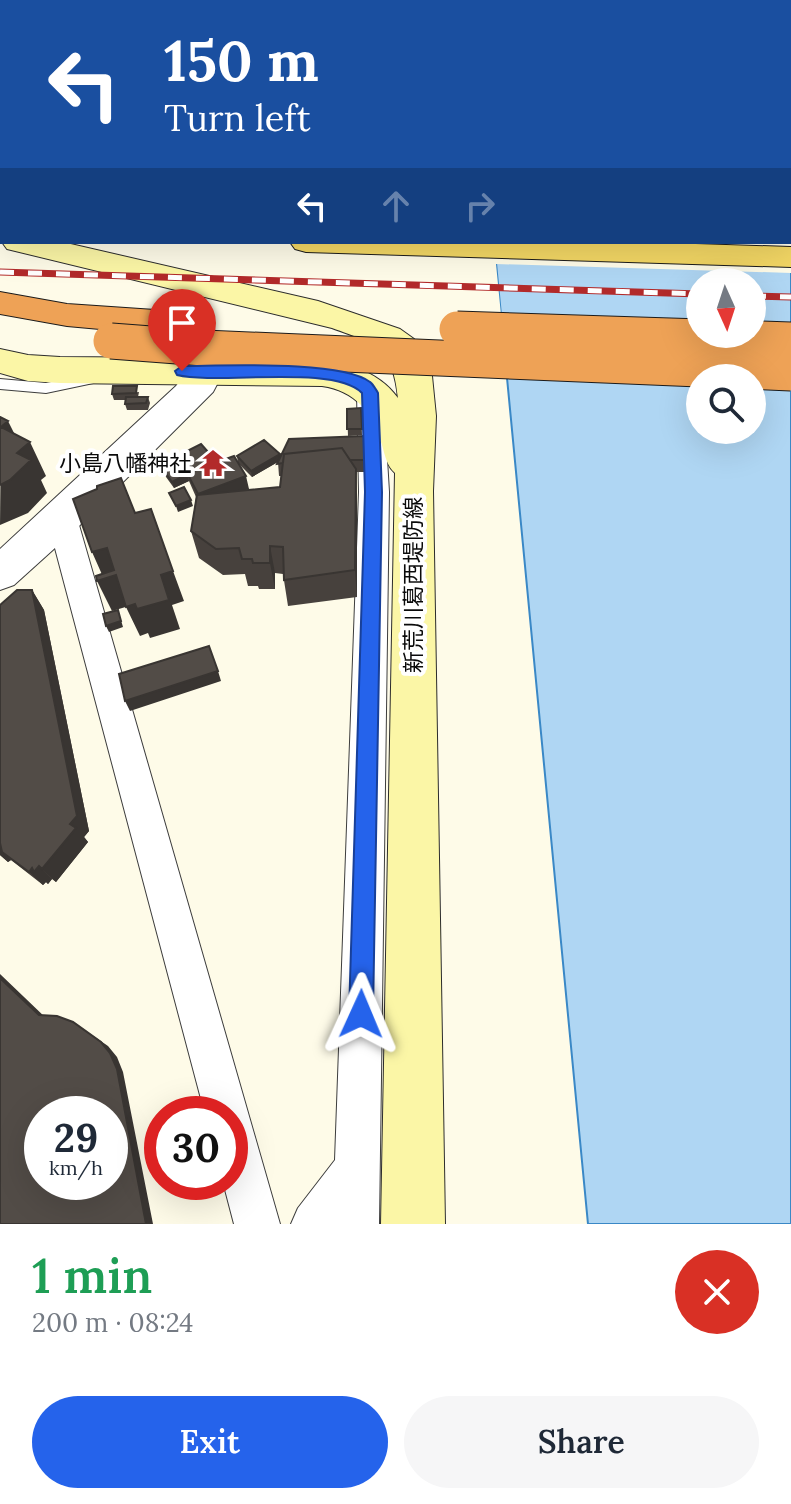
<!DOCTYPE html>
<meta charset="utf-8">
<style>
:root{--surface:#fff;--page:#f6f6f7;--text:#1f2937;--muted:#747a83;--accent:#2563eb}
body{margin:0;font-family:Lora,"Noto Sans JP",serif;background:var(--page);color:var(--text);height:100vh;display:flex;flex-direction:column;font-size:30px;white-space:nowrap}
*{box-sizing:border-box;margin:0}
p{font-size:26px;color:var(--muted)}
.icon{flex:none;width:44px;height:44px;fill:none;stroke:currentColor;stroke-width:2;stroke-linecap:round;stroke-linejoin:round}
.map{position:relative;height:1224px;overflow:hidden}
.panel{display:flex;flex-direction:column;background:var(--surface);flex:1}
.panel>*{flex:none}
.hud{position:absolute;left:0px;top:0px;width:792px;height:244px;box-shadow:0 8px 32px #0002;background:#1a4fa0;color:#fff;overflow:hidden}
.needle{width:52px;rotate:177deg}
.buttons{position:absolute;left:686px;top:268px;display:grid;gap:16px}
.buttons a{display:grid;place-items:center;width:80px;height:80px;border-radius:50%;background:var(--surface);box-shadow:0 8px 32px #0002;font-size:40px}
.speed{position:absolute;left:24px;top:1096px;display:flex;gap:16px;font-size:40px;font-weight:700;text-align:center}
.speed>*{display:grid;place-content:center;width:104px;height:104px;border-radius:50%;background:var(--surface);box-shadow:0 8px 32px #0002;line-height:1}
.speed small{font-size:20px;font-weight:400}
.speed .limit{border:12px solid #d22;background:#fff;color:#111}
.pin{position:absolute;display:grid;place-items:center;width:68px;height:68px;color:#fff;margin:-82px -34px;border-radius:50% 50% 50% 0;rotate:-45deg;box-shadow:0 0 8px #0007}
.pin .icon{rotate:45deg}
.me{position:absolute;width:88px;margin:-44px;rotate:1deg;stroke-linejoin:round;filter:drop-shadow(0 0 6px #0008)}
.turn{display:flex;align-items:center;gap:28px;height:168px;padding:0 32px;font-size:36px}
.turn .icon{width:104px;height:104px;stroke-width:2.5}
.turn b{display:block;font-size:56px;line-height:68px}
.lanes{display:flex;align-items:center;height:76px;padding:0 32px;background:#0003;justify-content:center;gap:40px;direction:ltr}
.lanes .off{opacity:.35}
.round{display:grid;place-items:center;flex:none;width:84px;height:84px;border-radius:42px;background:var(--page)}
.overview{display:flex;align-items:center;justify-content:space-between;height:136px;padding:0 32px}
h1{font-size:48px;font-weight:600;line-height:60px;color:#1e9e55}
.action{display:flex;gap:16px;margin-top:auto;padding:16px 32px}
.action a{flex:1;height:92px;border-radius:48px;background:var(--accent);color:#fff;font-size:32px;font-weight:600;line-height:92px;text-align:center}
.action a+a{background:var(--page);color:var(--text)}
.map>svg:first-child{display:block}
.water{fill:#afd6f3;stroke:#3a88c6;stroke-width:2;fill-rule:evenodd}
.pier{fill:#fefbe8}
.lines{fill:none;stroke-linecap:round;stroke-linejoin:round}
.service-casing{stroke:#3d3d3d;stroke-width:2}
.minor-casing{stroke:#3d3d3d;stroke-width:2}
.tertiary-casing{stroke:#3d3d3d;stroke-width:2}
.secondary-casing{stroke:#2c2c2c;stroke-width:2}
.primary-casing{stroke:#1b1b1b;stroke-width:2}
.motorway-casing{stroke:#1b1b1b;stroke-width:2}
.service{fill:#fff;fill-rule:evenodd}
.minor{fill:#fff;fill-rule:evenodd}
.tertiary{fill:#fff;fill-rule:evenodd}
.secondary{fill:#fbf6a6;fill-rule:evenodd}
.primary{fill:#f2d664;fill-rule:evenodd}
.motorway{fill:#eea256;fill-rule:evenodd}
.rail-casing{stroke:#b22a2a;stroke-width:7}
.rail{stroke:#fff;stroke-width:5;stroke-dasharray:14;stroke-linecap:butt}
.motorway-bridge-casing{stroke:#1b1b1b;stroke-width:37;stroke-linecap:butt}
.motorway-bridge{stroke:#eea256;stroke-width:35}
.wall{fill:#47413d}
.shaded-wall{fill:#393532}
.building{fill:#524c47;stroke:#393532;stroke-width:2;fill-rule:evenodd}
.route{fill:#2563eb;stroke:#184099;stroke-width:2}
.labels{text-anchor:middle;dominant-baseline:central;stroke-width:8;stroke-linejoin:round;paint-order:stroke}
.poi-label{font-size:22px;fill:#0a0a0a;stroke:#fff;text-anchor:end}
.street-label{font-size:22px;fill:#0a0a0a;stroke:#fff}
</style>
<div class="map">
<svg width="791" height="1224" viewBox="0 0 791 1224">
<rect width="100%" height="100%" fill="#fefbe8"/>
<path class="water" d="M 473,0 L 791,0 L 791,1224 L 588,1224 L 494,242 L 790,242 L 790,2 ZM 700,282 L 752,282 L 752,334 L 700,334 ZM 700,378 L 752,378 L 752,430 L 700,430 Z"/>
<path class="pier" d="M 791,221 L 791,273 L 496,264 L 501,315 L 497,314 L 490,242 L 790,242 Z"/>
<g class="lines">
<g class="service-casing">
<path id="service" d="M 98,373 L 105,378 L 103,381 L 46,393 L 0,389 L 0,379 L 46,383 Z"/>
</g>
<g class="minor-casing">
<path id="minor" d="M 370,383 L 380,386 L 383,393 L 389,492 L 379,1224 L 291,1224 L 298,1208 L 335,1160 L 359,492 L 357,393 L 360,386 Z
M 62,506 L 73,510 L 77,518 L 280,1224 L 234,1224 L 223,1182 L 230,1182 L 230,1114 L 205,1114 L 47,518 L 51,510 Z"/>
</g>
<g class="tertiary-casing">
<path id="tertiary" d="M 207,359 L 219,362 L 224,371 L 213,392 L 76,529 L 14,585 L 0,590 L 0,549 L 176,386 L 195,362 Z"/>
</g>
<g class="secondary-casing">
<path id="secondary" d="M 2,242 L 62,242 L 318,301 L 400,329 L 414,339 L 427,360 L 432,376 L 436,416 L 433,491 L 445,1224 L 381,1224 L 395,473 C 387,466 385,456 382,445 C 372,412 356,391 322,386 L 60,383 L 28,381 L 0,373 L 0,349 L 28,355 L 60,357 L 307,359 C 342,362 376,368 398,398 C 393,347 376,344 332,328 L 7,249 Z"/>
</g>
<g class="primary-casing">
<path id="primary" d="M 0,203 L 2,203 L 2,221 L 0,221 Z
M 290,242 L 635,242 L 791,247 L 791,267 L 306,252 L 295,249 Z"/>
</g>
<g class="motorway-casing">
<path id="motorway" d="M 0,292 L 67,304 L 155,310 L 167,314 L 172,322 L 167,330 L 155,334 L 67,326 L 0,314 Z"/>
</g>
<use href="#service" class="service"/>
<use href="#minor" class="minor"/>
<use href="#tertiary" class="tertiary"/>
<use href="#secondary" class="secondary"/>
<use href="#primary" class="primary"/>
<use href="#motorway" class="motorway"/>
<g class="rail-casing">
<path id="rail" d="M 0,272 L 700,294
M 752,296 L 791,297"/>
</g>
<use href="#rail" class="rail"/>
<g class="motorway-bridge-casing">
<path id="motorway-bridge" d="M 457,329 L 791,340
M 111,341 L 204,348 L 791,373"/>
</g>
<use href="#motorway-bridge" class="motorway-bridge"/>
</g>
<path class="wall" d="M 0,65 L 2,65 L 2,118 L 0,117 Z
M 139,392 L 138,397 L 148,397 L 150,403 L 148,410 L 127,410 L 125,404 L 126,400 L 114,400 L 112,394 Z
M 361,408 L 362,435 L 348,436 L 347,409 Z
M 364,436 L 365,472 L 356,472 L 357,497 L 357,597 L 288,606 L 283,574 L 275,573 L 275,589 L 259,589 L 258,586 L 248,586 L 245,574 L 223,575 L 199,558 L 191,531 L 196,497 L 189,481 L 174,488 L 166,477 L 164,471 L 187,473 L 191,471 L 183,461 L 181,454 L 217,462 L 249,489 L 244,490 L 280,487 L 281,476 L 279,476 L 278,462 L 252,477 L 238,463 L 237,456 L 280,454 L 281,456 Z
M 32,590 L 44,610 L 89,831 L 84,837 L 88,842 L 56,882 L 52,879 L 48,884 L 46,882 L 43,885 L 11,860 L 8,862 L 0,855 Z"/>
<path class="shaded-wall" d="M 8,421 L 22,449 L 30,442 L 46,476 L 41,480 L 47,493 L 28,513 L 0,525 L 1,427 Z
M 280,454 L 281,460 L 252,477 L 251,471 Z
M 356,469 L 357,497 L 357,597 L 355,570 Z
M 187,475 L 189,481 L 174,488 L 172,482 Z
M 246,476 L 249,489 L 201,506 L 198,494 Z
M 191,500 L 193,506 L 178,512 L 176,506 Z
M 270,546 L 275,573 L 275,589 L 270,563 Z
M 107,548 L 129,606 L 112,611 L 97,581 L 104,579 L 92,552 Z
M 173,571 L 184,601 L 172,605 L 180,629 L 150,638 L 148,633 L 140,636 L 126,607 L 161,575 Z
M 32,590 L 44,610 L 89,831 L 84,837 L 88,842 L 56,882 L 42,869 L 70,824 Z
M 118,610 L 123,627 L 109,632 L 106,626 Z
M 218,671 L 221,681 L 130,711 L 125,701 Z
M 0,843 L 12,859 L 2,852 L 11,860 L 8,862 L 0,855 Z
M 39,866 L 52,879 L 48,884 L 46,882 L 43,885 L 29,872 L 32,868 Z
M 0,974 L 47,1019 L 39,1015 L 0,978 Z
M 73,1022 L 108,1046 L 117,1057 L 123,1072 L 153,1224 L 146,1224 Z"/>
<path class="building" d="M 259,0 L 318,0 L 318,2 L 258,2 Z
M 0,65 L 2,65 L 2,92 L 0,92 Z
M 113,386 L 137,386 L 136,393 L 112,394 Z
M 126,397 L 148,397 L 146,403 L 125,404 Z
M 361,408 L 362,429 L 347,429 L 347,409 Z
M 0,417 L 8,421 L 1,427 L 30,442 L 17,453 L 31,460 L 10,480 L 0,485 Z
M 364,436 L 364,460 L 350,460 L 342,448 L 284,454 L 283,463 L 277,464 L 289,439 Z
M 264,440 L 280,454 L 251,471 L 237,456 Z
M 201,444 L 217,462 L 194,471 L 181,454 Z
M 342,448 L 356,469 L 355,570 L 284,580 L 283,547 L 270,546 L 270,563 L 253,563 L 252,559 L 242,559 L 239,548 L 216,549 L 191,531 L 197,495 L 280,487 L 284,454 Z
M 234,456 L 246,476 L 198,494 L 187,473 Z
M 180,463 L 188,474 L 172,482 L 164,471 Z
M 121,478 L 135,513 L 151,509 L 173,571 L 161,575 L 169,600 L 137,609 L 135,604 L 126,607 L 116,575 L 97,581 L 96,576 L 114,570 L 107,548 L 92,552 L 73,499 L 97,489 L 97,486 Z
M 184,487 L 191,500 L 176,506 L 169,493 Z
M 17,590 L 32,590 L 77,816 L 70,824 L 76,828 L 42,869 L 39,866 L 34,872 L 32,868 L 29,872 L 2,852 L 0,843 L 0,605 Z
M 118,610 L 121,621 L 106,626 L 103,614 Z
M 209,646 L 218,671 L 125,701 L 119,674 Z
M 0,978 L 39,1015 L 57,1016 L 73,1022 L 101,1042 L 110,1053 L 117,1069 L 146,1224 L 0,1224 ZM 42,1114 L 110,1114 L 110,1182 L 42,1182 Z"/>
<path class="route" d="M 182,366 C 223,366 341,360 370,382 C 372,383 377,391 378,393 L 382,492 L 373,1014 L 369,1023 L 361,1026 L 353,1023 L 349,1014 L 365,492 L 362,393 C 334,364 218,385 177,375 L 175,371 Z"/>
<defs>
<g id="temple-bare" transform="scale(2.16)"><path d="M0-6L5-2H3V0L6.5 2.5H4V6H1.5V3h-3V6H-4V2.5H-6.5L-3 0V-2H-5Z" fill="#b22a2a" stroke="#fff" stroke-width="2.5" paint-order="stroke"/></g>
</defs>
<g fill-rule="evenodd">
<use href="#temple-bare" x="213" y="463"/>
</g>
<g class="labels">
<g class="poi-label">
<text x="191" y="463">小島八幡神社</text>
</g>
<g class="street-label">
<text transform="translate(413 585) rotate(-90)">新荒川葛西堤防線</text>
</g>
</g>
</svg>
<div class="buttons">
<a><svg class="needle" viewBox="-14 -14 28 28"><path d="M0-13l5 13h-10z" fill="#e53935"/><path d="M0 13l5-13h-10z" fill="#747a83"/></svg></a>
<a><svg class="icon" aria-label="search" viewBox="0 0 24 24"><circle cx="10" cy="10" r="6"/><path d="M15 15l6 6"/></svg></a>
</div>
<div class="speed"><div>29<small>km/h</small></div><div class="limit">30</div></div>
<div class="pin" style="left:182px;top:371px;background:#d93025"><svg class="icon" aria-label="arrive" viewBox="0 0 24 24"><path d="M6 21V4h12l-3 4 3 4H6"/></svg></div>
<svg class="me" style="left:361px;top:1014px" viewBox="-20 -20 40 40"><path d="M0-17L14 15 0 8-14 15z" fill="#2563eb" stroke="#fff" stroke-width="4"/></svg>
<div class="hud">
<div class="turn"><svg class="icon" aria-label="left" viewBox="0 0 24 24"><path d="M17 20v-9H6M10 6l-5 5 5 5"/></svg><div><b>150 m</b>Turn left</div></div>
<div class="lanes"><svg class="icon" aria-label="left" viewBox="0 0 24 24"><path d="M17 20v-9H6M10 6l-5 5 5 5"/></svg><svg class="icon off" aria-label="ahead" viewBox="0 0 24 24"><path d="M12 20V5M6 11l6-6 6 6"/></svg><svg class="icon off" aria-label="right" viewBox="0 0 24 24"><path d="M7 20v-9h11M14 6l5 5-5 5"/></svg></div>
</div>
</div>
<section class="panel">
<div class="overview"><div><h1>1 min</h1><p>200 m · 08:24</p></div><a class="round" style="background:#d93025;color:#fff"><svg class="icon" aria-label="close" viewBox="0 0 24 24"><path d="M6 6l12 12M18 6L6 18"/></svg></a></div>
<div class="action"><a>Exit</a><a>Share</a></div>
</section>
